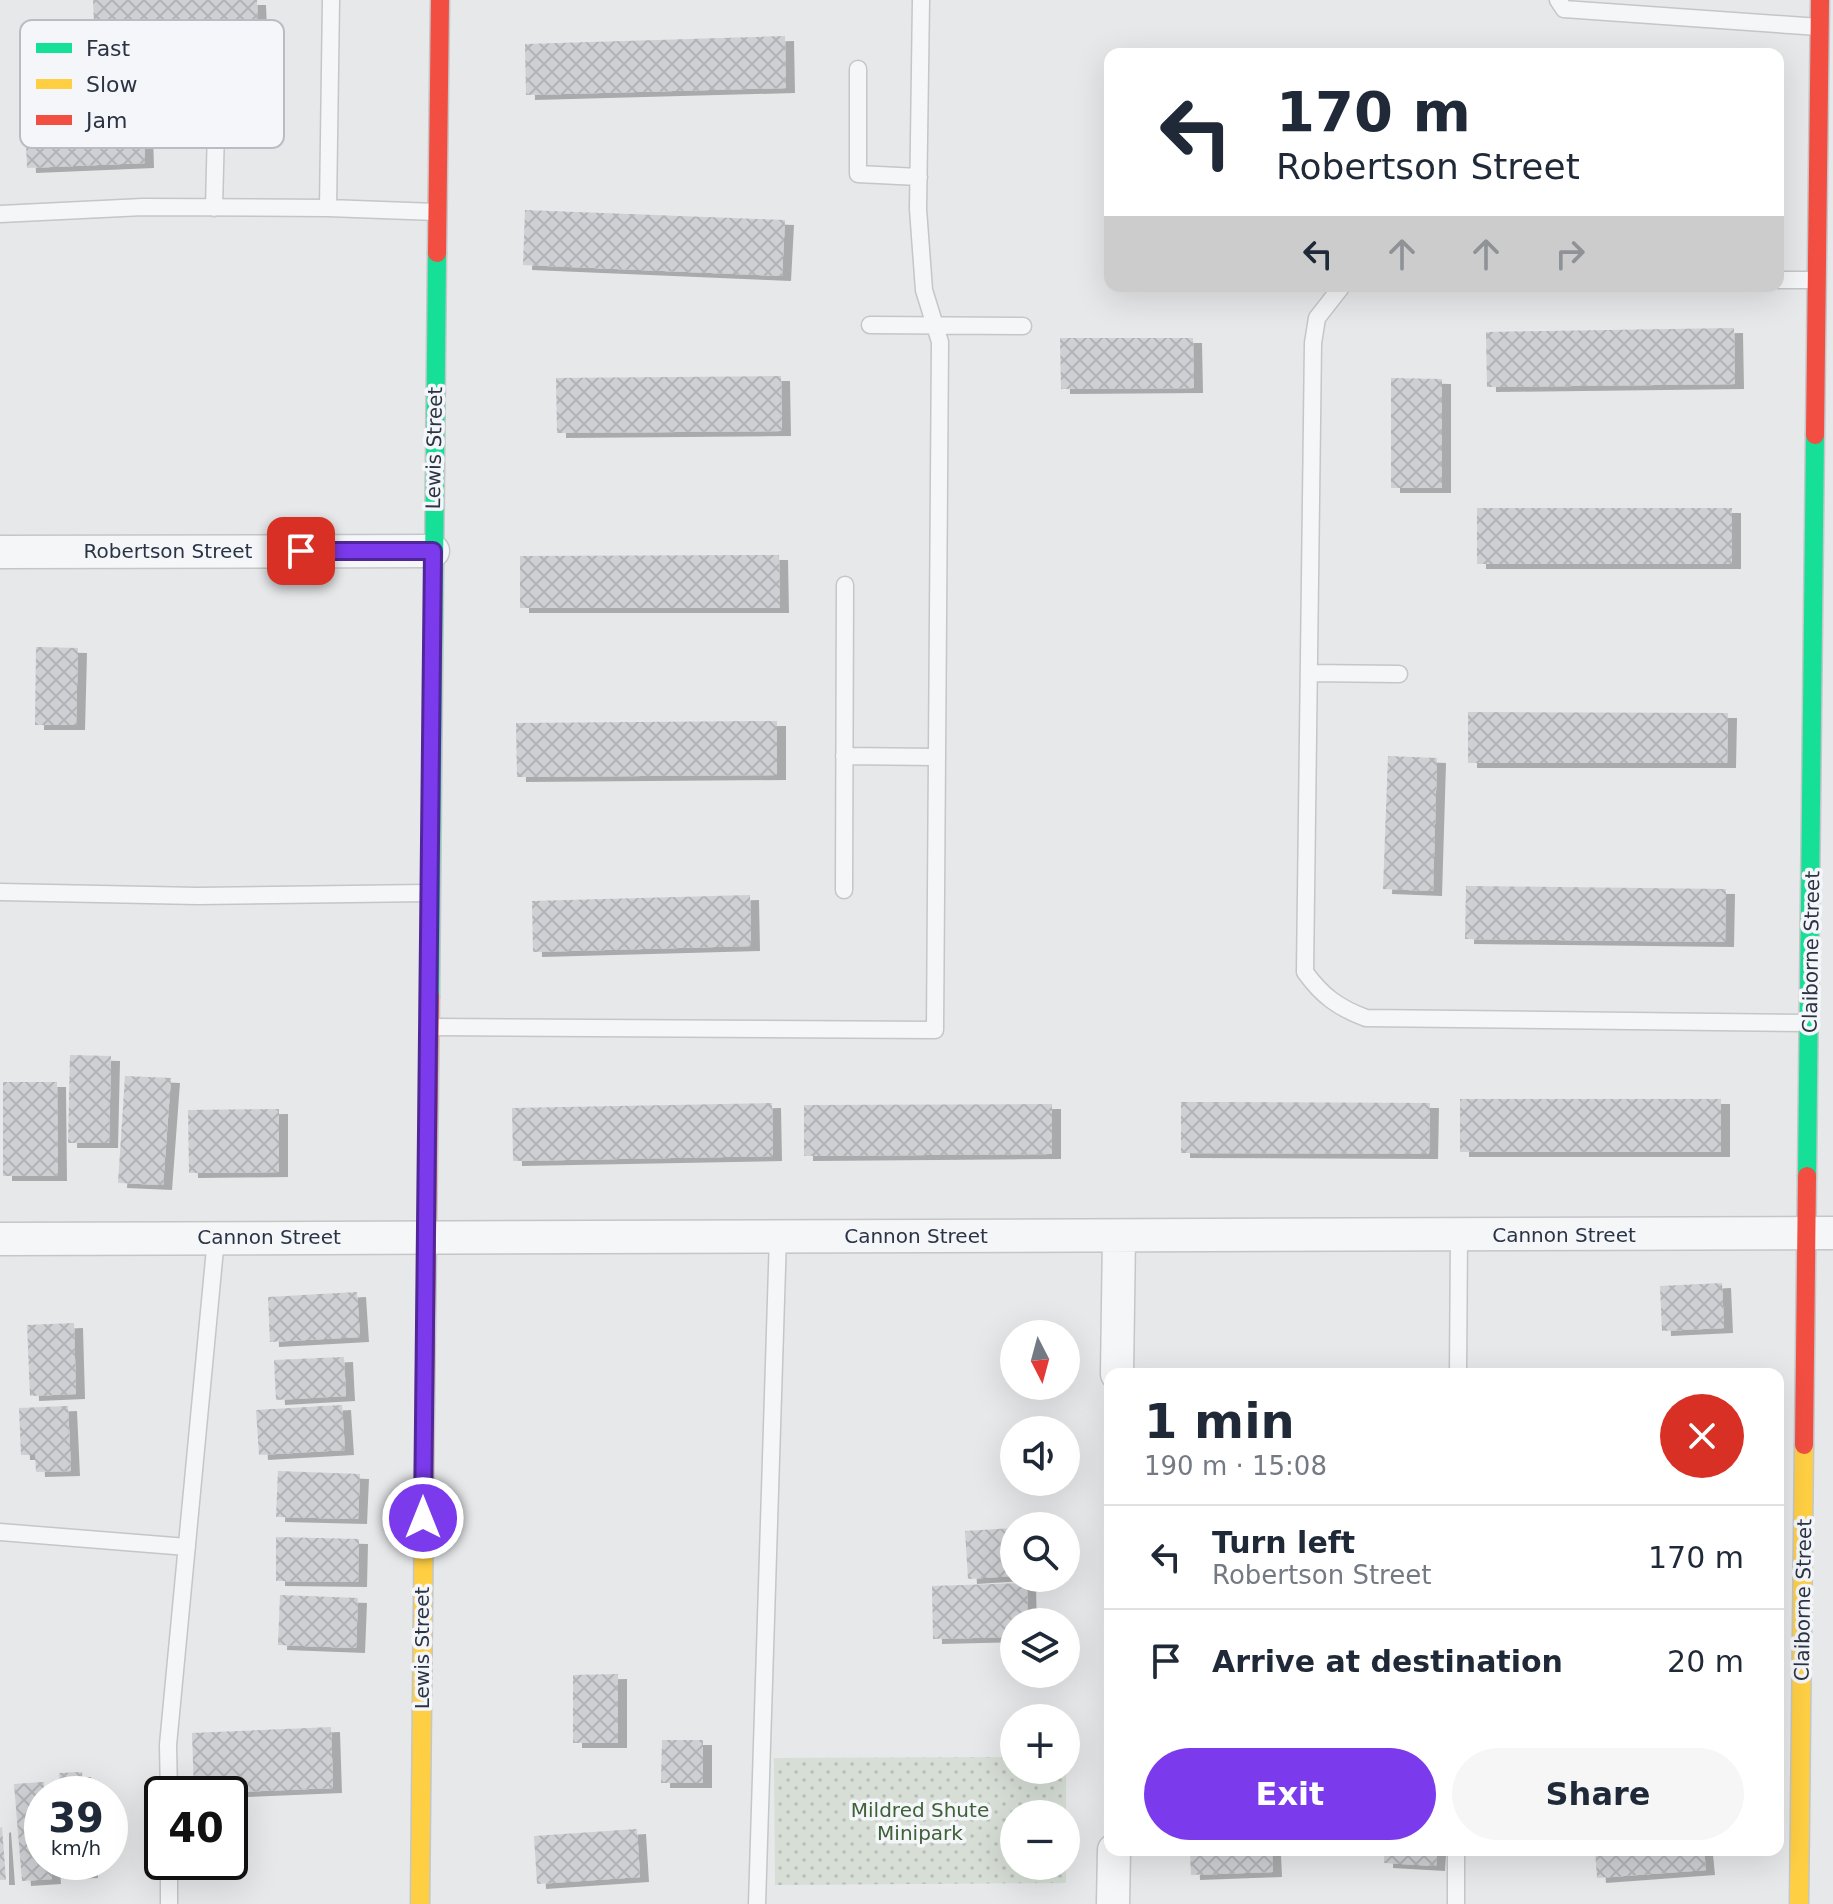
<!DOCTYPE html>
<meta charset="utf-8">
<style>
:root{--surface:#fff;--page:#f6f6f7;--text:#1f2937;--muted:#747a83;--line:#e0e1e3;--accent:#7c3aed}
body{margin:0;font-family:"DejaVu Sans",sans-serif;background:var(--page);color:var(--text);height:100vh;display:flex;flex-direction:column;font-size:30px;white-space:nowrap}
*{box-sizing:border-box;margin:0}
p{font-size:26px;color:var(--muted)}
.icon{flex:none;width:44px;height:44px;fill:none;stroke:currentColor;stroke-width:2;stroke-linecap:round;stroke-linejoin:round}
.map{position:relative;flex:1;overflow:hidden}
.details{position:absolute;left:1104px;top:1368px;width:680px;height:488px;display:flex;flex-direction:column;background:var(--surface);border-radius:16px;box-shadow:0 8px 32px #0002}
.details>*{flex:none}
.guide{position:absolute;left:1104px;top:48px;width:680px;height:244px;border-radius:16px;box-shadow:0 8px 32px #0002;background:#fff;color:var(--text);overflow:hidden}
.needle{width:52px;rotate:174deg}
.controls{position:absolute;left:1000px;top:1320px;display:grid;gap:16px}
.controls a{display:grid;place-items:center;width:80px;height:80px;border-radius:50%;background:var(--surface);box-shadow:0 8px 32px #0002;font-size:40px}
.speed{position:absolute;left:24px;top:1776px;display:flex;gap:16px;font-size:40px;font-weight:700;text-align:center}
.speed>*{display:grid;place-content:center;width:104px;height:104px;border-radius:50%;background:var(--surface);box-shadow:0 8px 32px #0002;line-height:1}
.speed small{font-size:20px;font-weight:400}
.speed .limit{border:4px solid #111;border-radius:12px;background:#fff;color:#111}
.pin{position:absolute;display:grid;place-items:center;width:68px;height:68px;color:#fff;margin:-34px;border-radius:16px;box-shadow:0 4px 12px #0006}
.me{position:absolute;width:88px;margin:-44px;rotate:0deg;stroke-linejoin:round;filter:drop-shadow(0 0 6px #0008)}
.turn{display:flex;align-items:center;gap:28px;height:168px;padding:0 40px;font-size:36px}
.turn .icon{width:104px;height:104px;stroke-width:2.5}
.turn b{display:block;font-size:56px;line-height:68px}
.lanes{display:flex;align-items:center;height:76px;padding:0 40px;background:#0003;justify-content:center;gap:40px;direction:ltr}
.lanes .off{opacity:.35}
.round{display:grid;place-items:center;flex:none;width:84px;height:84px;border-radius:42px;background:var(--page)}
.head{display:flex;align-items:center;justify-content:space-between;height:136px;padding:0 40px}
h1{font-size:48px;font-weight:600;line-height:60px}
.cta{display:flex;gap:16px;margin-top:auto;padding:16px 40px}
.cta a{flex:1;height:92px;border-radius:48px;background:var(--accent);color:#fff;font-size:32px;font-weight:600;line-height:92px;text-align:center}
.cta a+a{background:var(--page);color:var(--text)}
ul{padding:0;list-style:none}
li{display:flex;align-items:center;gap:24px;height:104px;padding:0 40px;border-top:2px solid var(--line)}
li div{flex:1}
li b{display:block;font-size:30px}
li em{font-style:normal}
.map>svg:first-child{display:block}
.green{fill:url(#green-dots);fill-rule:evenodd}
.building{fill:url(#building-cross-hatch);filter:url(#shadow)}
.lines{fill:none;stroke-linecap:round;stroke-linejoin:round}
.lane-casing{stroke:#c4c6c8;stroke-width:19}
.street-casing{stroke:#c4c6c8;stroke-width:35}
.fast-casing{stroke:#c4c6c8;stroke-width:21}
.slow-casing{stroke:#c4c6c8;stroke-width:21}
.jam-casing{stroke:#c4c6c8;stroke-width:21}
.lane{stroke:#f5f6f7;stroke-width:16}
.street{stroke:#f5f6f7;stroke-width:32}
.fast{stroke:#16e098;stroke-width:18}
.slow{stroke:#ffcf43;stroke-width:18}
.jam{stroke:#f24e42;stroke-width:18}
.route-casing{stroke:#51269a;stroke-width:20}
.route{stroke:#7c3aed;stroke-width:14}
.labels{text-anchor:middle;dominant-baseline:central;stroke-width:7;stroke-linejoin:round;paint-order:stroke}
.street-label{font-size:20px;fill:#2b3445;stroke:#f4f6f9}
.park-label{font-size:20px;fill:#3f6138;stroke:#f4f6f9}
.key{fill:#f4f6f9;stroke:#b8bcc3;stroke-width:2}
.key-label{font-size:22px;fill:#2b3445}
</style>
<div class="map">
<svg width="1833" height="1904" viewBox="0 0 1833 1904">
<defs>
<pattern id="green-dots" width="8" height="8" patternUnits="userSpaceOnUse" patternTransform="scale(2)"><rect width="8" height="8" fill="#d6ded6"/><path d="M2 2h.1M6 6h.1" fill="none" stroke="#b8bfb9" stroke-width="1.8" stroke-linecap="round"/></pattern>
<pattern id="building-cross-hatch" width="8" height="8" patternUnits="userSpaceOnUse" patternTransform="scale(2)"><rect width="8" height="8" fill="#ced0d3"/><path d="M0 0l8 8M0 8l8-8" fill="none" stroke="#b1b3b6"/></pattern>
<filter id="shadow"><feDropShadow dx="9" dy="5" stdDeviation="0" flood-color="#0004"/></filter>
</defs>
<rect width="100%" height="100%" fill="#e6e8ea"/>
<path class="green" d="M 1014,1757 L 1014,1770 L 1066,1770 L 1066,1883 L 775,1885 L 774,1758 ZM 1066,1814 L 1066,1866 L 1014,1866 L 1014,1814 Z"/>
<path class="building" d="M 93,0 L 257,0 L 261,92 L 143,96 L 145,163 L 27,168 L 24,95 L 97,93 Z
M 785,36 L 786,88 L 526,95 L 525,44 Z
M 525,210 L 785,220 L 782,276 L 523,265 Z
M 1734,328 L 1735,384 L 1487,387 L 1486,332 Z
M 1060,338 L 1193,338 L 1194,388 L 1061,389 Z
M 781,376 L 782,431 L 557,433 L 556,378 Z
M 1391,378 L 1442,379 L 1442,488 L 1391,488 Z
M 1477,508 L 1732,508 L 1732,564 L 1477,564 Z
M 779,555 L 780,608 L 520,608 L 520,556 Z
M 36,647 L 78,648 L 76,725 L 35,725 Z
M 1468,712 L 1728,713 L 1727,763 L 1468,763 Z
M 777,721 L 777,775 L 517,777 L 516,723 Z
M 1388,756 L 1437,758 L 1433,891 L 1383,889 Z
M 1466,886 L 1726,889 L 1725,942 L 1465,939 Z
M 750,895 L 751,946 L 533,952 L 532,901 Z
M 70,1055 L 111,1056 L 109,1143 L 68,1143 Z
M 125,1076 L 171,1078 L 163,1185 L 118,1183 Z
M 3,1082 L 57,1082 L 58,1176 L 3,1176 Z
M 1460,1099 L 1721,1099 L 1721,1152 L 1460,1152 Z
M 1181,1102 L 1430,1103 L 1429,1154 L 1181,1153 Z
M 772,1103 L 773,1156 L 513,1161 L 512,1108 Z
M 1052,1104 L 1052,1154 L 804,1156 L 804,1105 Z
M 279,1109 L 279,1172 L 189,1173 L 188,1110 Z
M 1722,1283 L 1724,1328 L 1662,1331 L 1660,1286 Z
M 357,1292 L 360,1337 L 270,1342 L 268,1297 Z
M 74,1323 L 76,1394 L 30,1396 L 27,1325 Z
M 344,1357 L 346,1396 L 276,1400 L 274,1360 Z
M 1589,1370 L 1710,1370 L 1710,1374 L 1589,1374 Z
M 342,1405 L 345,1450 L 259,1455 L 256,1410 Z
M 68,1406 L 71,1471 L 36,1472 L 35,1455 L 21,1455 L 19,1408 Z
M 278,1471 L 360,1474 L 358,1519 L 276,1517 Z
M 1014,1528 L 1014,1576 L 968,1579 L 965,1531 Z
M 276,1537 L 359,1539 L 358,1582 L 276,1581 Z
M 1027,1583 L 1028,1622 L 1014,1622 L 1014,1637 L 933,1639 L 932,1586 Z
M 280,1595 L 358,1598 L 356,1648 L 278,1645 Z
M 618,1674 L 618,1743 L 573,1743 L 573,1675 Z
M 331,1727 L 333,1788 L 194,1794 L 192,1733 Z
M 662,1740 L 703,1740 L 703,1783 L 661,1783 Z
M 82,1772 L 84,1794 L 60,1794 L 59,1773 Z
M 44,1782 L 42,1862 L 51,1862 L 52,1879 L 22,1881 L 14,1784 Z
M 2,1827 L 6,1880 L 0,1880 L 0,1828 Z
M 637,1829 L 640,1877 L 537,1884 L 534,1836 Z
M 1190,1850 L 1272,1850 L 1273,1872 L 1191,1875 Z
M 1384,1850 L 1437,1850 L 1436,1866 L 1384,1863 Z
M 1595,1850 L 1704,1850 L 1706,1870 L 1597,1878 Z
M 64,1862 L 88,1862 L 89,1873 L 65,1874 Z"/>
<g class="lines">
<g class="lane-casing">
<path id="lane" d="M 331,0 L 328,208 L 436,212
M 1558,0 L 1564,9 L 1819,27
M 858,69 L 858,174 L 919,177
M 214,208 L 216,128
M 0,214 L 143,207 L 328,208
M 1778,280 L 1816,280
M 1342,286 L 1317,318 L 1313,343 L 1305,972 C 1322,996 1339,1008 1366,1018 L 1807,1023
M 870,325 L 1023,326
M 1309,673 L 1399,674
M 844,756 L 937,757
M 844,890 L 845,585
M 0,892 L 198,896 L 427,893
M 433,1027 L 935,1030 L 940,342 L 924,290 L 918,209 L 921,0
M 1458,1374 L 1459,1235
M 0,1532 L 187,1547
M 169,1794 L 168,1745 L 216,1238
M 169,1862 L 169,1904
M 757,1904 L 778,1236
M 1456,1904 L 1456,1850"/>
</g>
<g class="street-casing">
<path id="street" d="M 0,552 L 433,551
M 0,1239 L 1833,1233
M 1117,1374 L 1119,1236
M 1113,1904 L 1114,1850"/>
</g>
<g class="fast-casing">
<path id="fast" d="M 430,997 L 437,253
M 1807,1176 L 1815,435"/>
</g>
<g class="slow-casing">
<path id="slow" d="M 420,1904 L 425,1400
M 1799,1904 L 1804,1445"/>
</g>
<g class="jam-casing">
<path id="jam" d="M 437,253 L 440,0
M 1815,435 L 1820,0
M 425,1400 L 430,997
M 1804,1445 L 1807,1176"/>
</g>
<use href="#lane" class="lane"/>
<use href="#street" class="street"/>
<use href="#fast" class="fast"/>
<use href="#slow" class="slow"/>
<use href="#jam" class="jam"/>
</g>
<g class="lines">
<g class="route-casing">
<path id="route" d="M 301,551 L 433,551 L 423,1518"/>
</g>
<use href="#route" class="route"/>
</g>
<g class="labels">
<g class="street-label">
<text transform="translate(434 448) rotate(-89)">Lewis Street</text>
<text x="168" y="551">Robertson Street</text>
<text transform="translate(1811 952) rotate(-89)">Claiborne Street</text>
<text x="1564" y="1235">Cannon Street</text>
<text x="916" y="1236">Cannon Street</text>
<text x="269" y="1237">Cannon Street</text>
<text transform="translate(1803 1600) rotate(-89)">Claiborne Street</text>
<text transform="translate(422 1648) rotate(-90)">Lewis Street</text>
</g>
<g class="park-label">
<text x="920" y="1810">Mildred Shute<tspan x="920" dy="23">Minipark</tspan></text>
</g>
</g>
<rect x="20" y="20" width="264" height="128" rx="12" class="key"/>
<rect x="36" y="43" width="36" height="10" fill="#16e098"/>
<rect x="36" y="79" width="36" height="10" fill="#ffcf43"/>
<rect x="36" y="115" width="36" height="10" fill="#f24e42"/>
<g class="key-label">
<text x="86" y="56">Fast</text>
<text x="86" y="92">Slow</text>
<text x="86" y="128">Jam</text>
</g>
</svg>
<div class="controls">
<a><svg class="needle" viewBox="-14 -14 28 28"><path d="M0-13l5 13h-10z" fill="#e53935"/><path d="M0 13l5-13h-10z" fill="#747a83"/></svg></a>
<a><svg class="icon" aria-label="sound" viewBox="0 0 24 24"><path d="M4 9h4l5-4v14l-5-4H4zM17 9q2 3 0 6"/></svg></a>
<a><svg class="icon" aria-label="search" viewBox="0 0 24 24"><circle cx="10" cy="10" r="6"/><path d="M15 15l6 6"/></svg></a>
<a><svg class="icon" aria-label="layers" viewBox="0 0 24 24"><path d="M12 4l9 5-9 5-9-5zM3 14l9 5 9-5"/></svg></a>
<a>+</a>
<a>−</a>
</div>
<div class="speed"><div>39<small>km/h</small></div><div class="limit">40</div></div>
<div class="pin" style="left:301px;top:551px;background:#d93025"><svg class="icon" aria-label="arrive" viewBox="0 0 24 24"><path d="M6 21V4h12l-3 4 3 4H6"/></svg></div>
<svg class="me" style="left:423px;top:1518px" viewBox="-20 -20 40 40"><circle r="17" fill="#7c3aed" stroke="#fff" stroke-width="3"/><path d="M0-11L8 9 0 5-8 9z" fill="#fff"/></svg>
<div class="guide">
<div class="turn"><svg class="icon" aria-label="left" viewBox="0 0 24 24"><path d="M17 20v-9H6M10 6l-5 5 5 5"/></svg><div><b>170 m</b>Robertson Street</div></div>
<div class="lanes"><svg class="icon" aria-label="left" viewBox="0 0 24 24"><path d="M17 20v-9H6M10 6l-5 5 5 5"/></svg><svg class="icon off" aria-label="ahead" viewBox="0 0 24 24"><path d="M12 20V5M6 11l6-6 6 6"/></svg><svg class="icon off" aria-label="ahead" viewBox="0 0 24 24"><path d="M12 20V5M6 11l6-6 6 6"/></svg><svg class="icon off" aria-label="right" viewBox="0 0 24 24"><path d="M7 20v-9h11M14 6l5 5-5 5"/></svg></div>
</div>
<section class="details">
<div class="head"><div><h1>1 min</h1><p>190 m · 15:08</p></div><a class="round" style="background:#d93025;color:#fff"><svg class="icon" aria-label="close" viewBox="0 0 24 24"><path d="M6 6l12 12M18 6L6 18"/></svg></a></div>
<ul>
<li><svg class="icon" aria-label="left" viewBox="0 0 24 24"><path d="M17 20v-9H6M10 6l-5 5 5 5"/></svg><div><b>Turn left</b><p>Robertson Street</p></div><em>170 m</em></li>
<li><svg class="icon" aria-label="arrive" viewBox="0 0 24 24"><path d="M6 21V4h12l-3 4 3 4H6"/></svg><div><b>Arrive at destination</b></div><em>20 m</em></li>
</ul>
<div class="cta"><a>Exit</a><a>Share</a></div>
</section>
</div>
